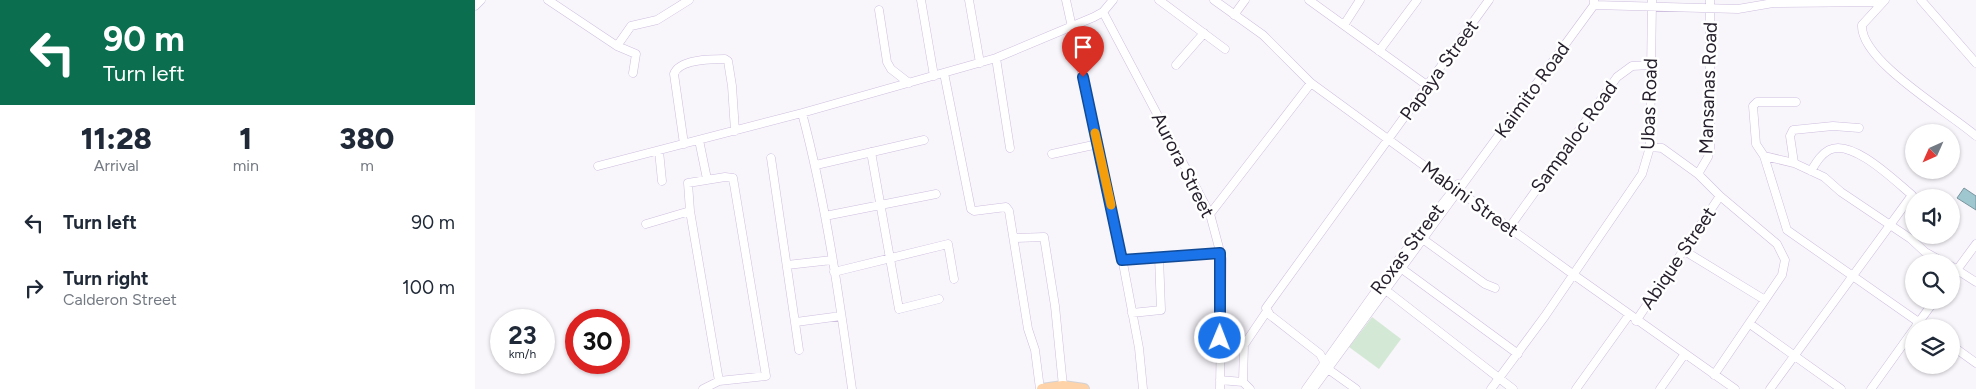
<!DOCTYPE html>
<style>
:root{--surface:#fff;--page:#f2f2f3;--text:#1f2937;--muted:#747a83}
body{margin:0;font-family:Figtree,sans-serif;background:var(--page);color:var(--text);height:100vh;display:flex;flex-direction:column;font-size:19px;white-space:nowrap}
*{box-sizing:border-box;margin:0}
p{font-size:16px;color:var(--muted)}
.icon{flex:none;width:28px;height:28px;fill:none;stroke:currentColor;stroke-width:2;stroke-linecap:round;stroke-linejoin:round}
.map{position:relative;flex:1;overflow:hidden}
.sheet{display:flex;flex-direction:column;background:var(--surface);width:475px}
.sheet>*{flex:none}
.guide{background:#0b6e4f;color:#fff;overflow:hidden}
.needle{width:32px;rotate:225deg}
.controls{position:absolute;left:1430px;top:124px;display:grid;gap:10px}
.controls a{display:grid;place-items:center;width:55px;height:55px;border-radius:50%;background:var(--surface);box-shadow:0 1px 4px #0004;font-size:25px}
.speed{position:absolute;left:15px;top:309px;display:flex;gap:10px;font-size:25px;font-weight:700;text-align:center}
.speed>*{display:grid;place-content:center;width:65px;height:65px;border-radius:50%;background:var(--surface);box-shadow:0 1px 4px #0004;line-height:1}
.speed small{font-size:12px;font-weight:400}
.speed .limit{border:8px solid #d22;background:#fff;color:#111}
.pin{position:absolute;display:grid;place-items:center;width:42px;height:42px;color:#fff;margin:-51px -21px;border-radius:50% 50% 50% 0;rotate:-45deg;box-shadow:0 0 5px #0007}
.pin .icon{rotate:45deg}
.me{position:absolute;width:55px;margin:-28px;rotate:1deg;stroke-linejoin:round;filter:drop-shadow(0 0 4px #0008)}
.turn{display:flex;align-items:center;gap:18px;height:105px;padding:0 20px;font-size:22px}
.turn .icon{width:65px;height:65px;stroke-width:2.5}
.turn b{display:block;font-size:35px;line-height:42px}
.eta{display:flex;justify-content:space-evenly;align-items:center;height:85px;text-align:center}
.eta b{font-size:30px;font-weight:800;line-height:35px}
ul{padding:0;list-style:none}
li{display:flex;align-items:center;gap:15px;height:65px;padding:0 20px}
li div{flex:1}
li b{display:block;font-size:19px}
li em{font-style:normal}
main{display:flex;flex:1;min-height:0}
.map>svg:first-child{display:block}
.green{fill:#d4e9d5}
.water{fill:#9fc7d0;stroke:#7a959e}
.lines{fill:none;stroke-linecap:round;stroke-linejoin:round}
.minor-casing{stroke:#cebfdf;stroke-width:9}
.major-casing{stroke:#d3d2d5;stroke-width:12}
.minor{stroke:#fff;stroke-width:8}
.major{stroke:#fed3aa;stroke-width:10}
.route-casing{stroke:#114b97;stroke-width:12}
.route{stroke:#1a73e8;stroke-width:9}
.slow{stroke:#f59e0b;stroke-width:9}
.labels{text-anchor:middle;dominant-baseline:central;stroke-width:5;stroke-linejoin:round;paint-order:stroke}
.street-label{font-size:19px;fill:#251f2b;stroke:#fff}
</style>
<main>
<section class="sheet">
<div class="guide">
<div class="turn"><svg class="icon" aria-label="left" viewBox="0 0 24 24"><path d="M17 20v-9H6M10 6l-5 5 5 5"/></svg><div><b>90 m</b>Turn left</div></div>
</div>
<div class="eta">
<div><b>11:28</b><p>Arrival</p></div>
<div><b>1</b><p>min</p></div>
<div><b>380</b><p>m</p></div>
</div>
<ul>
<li><svg class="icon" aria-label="left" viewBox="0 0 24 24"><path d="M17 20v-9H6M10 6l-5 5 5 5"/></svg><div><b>Turn left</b></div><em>90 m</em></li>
<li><svg class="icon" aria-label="right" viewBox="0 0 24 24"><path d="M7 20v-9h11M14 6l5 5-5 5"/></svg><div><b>Turn right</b><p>Calderon Street</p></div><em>100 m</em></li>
</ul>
</section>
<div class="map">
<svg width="1501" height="389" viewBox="0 0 1501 389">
<rect width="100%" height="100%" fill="#f8f5fb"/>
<path class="green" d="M 897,317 L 926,339 L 904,369 L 874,347 Z"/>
<path class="water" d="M 1489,188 L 1501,196 L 1501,210 L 1482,198 Z"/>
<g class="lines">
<g class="minor-casing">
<path id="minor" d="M 73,0 L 142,46 L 156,26 L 182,20 L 214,0
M 446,0 L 459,76
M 494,0 L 505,63
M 591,0 L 644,242 L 664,348 L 668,389
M 684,0 L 750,49
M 739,0 L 788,35 L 836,83 L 1099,275 L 1260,389
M 834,0 L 953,86
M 1410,0 L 1387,25 C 1385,61 1475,113 1501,136
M 1446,0 L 1501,63
M 1119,5 L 1263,9 L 1298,3 L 1408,2
M 0,6 L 6,0
M 404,10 L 412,62 L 416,69 L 434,83
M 628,12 L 735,214 L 747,259 L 745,389
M 759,15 L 770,0
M 869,25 L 885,0
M 142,46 L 161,54 L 158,73
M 904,51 L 942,0
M 521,58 L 535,148
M 701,65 L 729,33
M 469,73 L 496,209 L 499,211 L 531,207 L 534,211 L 553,329 L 560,350 L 565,389
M 327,113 C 351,203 364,296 377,389
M 224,140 L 232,179
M 209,144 L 199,74 C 204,59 237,59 250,59 L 253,61 L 257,86 L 260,131
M 1175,147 L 1187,148 L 1223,174 L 1245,196 L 1302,244 L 1310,260 L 1307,275 L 1239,375
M 184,151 L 187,181
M 396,152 L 424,309 L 464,299
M 577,154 L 623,144
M 1289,156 L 1319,163 L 1349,177 L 1366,192 L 1436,239 L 1450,252 L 1468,262
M 296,158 L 324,350
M 1319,163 L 1315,136 L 1318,130 L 1358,126 L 1384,128
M 341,165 L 449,140
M 123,166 L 327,113 L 521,58 L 619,17 L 628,12 L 638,0
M 1223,174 L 1233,157 L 1235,148 L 1235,0
M 735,214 L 836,83
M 350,216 L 461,194
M 171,224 L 215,211
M 1034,228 L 1142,77 L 1157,66 L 1176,65
M 1312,230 L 1289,156 L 1281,144 L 1278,106 L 1282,102 L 1321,102
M 1312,230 L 1452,328
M 945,237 L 1010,284 L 1020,288
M 539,238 L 569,237 L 580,306 L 588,386
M 1208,250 L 1290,300
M 647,260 L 745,253
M 312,265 L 357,260
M 923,266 L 1043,354
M 1476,266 L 1501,282
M 359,272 L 473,244 L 479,279
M 1476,278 L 1501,244
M 908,288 L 1038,389
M 657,313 L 686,310 L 684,257
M 1161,321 L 1245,196
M 321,322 L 366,316
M 1275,324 L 1366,389
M 1441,326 L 1460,300
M 745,338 L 771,341
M 1476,345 L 1501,363
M 745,380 L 768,382 L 775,389
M 768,382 L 769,345 L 792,311
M 228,389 L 244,381 L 291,376 L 258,178 L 250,177 L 213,183 L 215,211 L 244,381
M 831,389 L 920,264 L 983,184
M 838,389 L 1119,5 L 1119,0
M 881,389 L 853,369 L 845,354 L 795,315 L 791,308 L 1014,0
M 1016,389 L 1070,316 L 1167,174 L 1175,147 L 1177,0
M 1101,389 L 1154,315
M 1185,389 L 1209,355
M 1295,389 L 1437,195 C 1420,181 1377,138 1354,150 C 1345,155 1341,163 1336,171
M 1396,389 L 1439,329"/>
</g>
<g class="major-casing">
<path id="major" d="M 567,389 L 588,386 L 609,389"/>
</g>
<use href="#minor" class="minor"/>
<use href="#major" class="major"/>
</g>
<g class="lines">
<g class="route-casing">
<path id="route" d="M 608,77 L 647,260 L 745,253 L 745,338"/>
</g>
<use href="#route" class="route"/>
<path class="slow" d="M 620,133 L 636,205"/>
</g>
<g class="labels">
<g class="street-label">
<text transform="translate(964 70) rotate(-54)">Papaya Street</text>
<text transform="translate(1233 88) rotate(-88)">Mansanas Road</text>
<text transform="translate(1057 90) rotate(-54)">Kaimito Road</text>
<text transform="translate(1174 104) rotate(-88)">Ubas Road</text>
<text transform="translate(1099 137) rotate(-54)">Sampaloc Road</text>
<text transform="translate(708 165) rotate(63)">Aurora Street</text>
<text transform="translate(995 199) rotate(36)">Mabini Street</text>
<text transform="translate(932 249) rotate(-53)">Roxas Street</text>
<text transform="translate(1203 258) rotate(-56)">Abique Street</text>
</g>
</g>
</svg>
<div class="controls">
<a><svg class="needle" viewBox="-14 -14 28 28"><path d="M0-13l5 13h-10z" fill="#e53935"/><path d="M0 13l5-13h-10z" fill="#747a83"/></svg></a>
<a><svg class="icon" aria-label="sound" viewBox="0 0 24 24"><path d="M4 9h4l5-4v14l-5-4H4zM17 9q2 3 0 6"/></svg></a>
<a><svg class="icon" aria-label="search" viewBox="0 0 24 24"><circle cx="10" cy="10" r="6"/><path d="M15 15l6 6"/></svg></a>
<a><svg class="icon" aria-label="layers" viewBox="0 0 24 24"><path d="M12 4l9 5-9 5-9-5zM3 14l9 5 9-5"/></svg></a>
</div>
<div class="speed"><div>23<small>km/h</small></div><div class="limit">30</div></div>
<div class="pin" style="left:608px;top:77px;background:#d93025"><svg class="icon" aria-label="arrive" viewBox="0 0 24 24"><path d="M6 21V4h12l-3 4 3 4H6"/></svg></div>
<svg class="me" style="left:745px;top:338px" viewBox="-20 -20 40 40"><circle r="17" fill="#1a73e8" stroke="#fff" stroke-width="3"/><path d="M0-11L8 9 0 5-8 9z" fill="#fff"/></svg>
</div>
</main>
